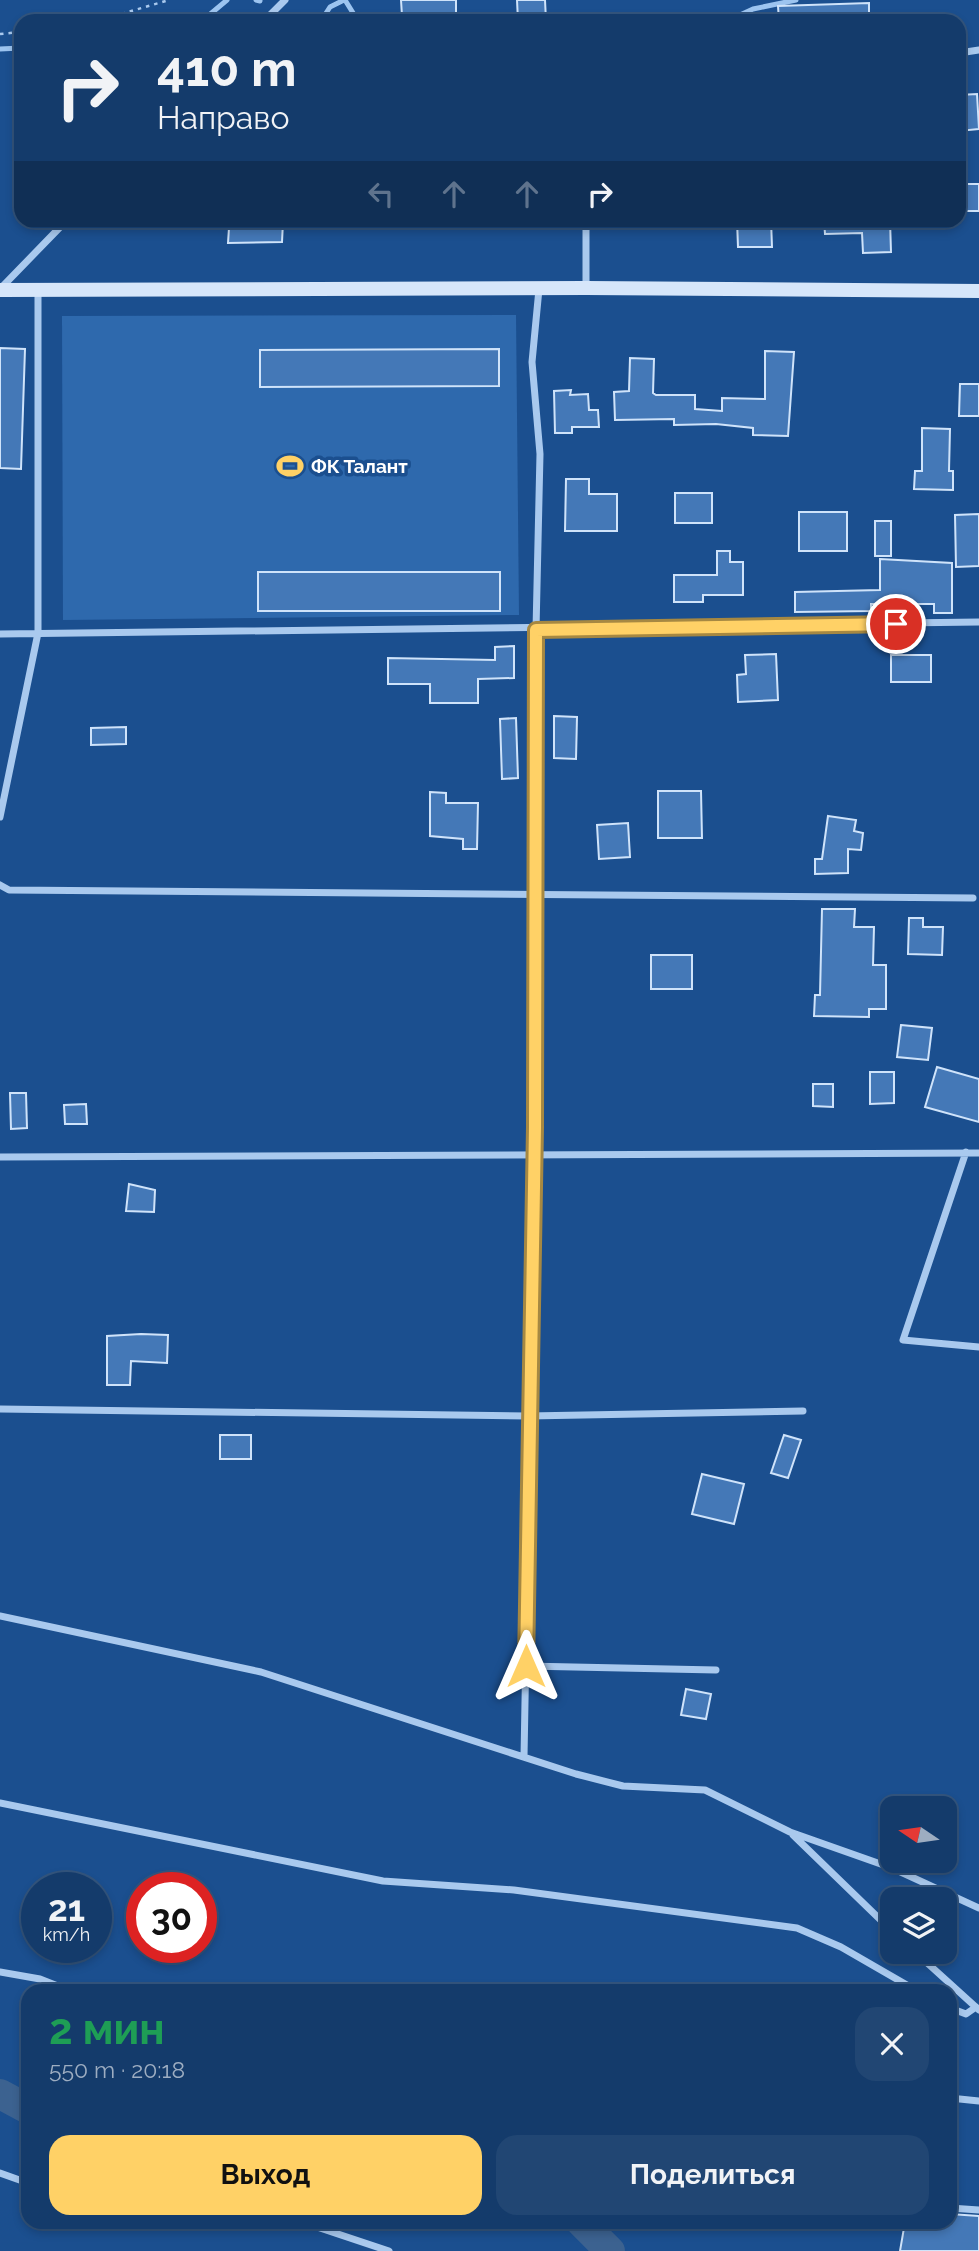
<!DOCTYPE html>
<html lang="ru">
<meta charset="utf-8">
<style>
:root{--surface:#143b6b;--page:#214673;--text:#f1f3f6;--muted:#9dadc1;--line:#33557e;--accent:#ffd166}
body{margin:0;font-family:Raleway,sans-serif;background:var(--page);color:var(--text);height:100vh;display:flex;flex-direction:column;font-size:26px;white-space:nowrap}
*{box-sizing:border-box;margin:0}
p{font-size:23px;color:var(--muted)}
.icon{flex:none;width:38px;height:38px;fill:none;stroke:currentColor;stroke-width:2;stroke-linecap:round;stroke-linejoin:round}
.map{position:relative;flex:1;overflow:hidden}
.side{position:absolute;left:21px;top:1984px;width:936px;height:245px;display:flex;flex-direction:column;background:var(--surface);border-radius:21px;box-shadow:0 4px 10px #0003,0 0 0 2px var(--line)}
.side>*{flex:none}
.top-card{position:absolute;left:14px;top:14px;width:952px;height:214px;border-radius:21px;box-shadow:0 4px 10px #0003,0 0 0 2px var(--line);background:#143b6b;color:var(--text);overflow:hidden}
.needle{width:46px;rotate:283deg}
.controls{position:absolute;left:880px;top:1796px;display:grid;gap:14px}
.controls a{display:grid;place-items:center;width:77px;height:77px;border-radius:14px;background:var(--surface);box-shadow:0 4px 10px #0003,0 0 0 2px var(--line);font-size:35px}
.speed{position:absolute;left:21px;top:1872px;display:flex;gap:14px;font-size:35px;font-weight:700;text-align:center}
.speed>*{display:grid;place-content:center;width:91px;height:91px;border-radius:50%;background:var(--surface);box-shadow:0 4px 10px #0003,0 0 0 2px var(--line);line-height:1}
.speed small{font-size:18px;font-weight:400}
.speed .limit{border:10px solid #d22;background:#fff;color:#111}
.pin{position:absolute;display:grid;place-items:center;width:60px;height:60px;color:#fff;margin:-30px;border:4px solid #fff;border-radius:50%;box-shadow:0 2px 7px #0007}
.me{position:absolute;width:77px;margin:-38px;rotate:0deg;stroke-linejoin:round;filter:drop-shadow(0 0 5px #0008)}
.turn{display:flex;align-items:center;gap:24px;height:147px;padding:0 28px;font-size:32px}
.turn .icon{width:91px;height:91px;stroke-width:2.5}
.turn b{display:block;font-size:49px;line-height:60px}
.lanes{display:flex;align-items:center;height:66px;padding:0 28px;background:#0003;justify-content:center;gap:35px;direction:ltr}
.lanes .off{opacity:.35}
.round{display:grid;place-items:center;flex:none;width:74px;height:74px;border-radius:21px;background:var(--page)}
.summary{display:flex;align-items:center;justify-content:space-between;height:119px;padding:0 28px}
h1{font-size:42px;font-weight:700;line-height:52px;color:#1e9e55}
.cta{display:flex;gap:14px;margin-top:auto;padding:14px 28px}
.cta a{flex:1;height:80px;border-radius:21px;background:var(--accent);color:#111;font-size:28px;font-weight:700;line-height:80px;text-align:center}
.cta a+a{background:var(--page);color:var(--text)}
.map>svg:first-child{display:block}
.green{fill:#2e69ad}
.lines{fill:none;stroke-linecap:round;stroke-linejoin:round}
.stream{stroke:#9cc4f0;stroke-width:5}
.river{stroke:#3c6290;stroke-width:30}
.building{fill:#4478b7;stroke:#cfe3fa;stroke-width:2}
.path{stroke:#a9c9ee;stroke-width:2.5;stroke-dasharray:3.5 5;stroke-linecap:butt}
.minor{stroke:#a9c9ee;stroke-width:7}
.secondary{stroke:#d6e6fa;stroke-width:14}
.route-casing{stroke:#a68842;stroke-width:18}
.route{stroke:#ffd166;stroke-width:12}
.labels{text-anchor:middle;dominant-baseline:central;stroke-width:7;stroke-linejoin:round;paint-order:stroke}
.poi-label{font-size:19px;font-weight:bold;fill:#fff;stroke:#1b4f8f;text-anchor:start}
</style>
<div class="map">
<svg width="979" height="2251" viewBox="0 0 979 2251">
<rect width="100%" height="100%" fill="#1b4f8f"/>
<path class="green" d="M 516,315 L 519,615 L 63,620 L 62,316 Z"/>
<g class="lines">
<path class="stream" d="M 256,0 L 260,1
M 345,0 L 358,21
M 303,19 L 306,21
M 202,21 L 227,0
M 321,21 L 330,7 L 344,0
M 727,21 L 753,9 L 796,0
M 0,49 L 21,48"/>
<path class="river" d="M 0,2094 L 28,2109
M 581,2222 L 610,2251"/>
</g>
<path class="building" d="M 401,0 L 456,0 L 456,13 L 402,16 Z
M 517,0 L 545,0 L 546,21 L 518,21 Z
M 869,3 L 869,21 L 779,21 L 778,6 Z
M 977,94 L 979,129 L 959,131 L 959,95 Z
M 959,184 L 979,184 L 979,211 L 959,211 Z
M 245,220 L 283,222 L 282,242 L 228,243 L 229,228 L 243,228 Z
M 737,220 L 771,220 L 772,247 L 738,247 Z
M 824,220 L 890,220 L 891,252 L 863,253 L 862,233 L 825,234 Z
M 0,348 L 25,349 L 21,469 L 0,468 Z
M 499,349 L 499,386 L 260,387 L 260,350 Z
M 765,351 L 794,352 L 788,436 L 753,435 L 753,428 L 716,424 L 674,425 L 674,419 L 615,420 L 614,392 L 629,391 L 630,358 L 654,359 L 653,393 L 656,395 L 695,395 L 695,409 L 722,411 L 722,398 L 765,399 Z
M 960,384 L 979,384 L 979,416 L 959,416 Z
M 571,390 L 570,395 L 588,394 L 589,410 L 598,410 L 599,427 L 572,427 L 572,433 L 555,433 L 554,391 Z
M 922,428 L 950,429 L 949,471 L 953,471 L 953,490 L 914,489 L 915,471 L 922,471 Z
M 566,479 L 589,479 L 589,494 L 617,494 L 617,531 L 565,531 Z
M 675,493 L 712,493 L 712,523 L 675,523 Z
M 799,512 L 847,512 L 847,551 L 799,551 Z
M 979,514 L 979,566 L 956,567 L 955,515 Z
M 875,521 L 891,521 L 891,556 L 875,556 Z
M 717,551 L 730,551 L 730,562 L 743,562 L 743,595 L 703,595 L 703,602 L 674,602 L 674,575 L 717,575 Z
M 880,559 L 952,563 L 952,613 L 934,613 L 934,604 L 871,604 L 871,611 L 795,612 L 795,592 L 880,590 Z
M 258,572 L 500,572 L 500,611 L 258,611 Z
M 514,646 L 514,678 L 478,679 L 478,703 L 430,703 L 430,684 L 388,684 L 388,658 L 495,660 L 495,647 Z
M 776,654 L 778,700 L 738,702 L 737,675 L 746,674 L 745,655 Z
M 891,655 L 931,655 L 931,682 L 891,682 Z
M 554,716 L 577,717 L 576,759 L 554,758 Z
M 516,718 L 518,778 L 502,779 L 500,719 Z
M 126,727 L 126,744 L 91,745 L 91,728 Z
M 658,791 L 701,791 L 702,838 L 658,838 Z
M 430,792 L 446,793 L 446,803 L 478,803 L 477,849 L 463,849 L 463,839 L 430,836 Z
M 828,816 L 856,820 L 854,831 L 863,833 L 861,850 L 848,849 L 848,873 L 815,874 L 815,859 L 822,859 Z
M 628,823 L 630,857 L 599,859 L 597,825 Z
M 822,909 L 855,909 L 854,927 L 874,927 L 873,965 L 886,965 L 886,1009 L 869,1009 L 869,1017 L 814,1016 L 815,995 L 820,995 Z
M 909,918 L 923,918 L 923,927 L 943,927 L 942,955 L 908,954 Z
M 651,955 L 692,955 L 692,989 L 651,989 Z
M 901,1025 L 932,1028 L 928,1060 L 897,1057 Z
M 937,1067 L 979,1079 L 979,1122 L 925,1107 Z
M 870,1072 L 894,1072 L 894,1103 L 870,1104 Z
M 813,1084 L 833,1084 L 833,1107 L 813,1106 Z
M 10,1093 L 26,1093 L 27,1128 L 11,1129 Z
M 86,1104 L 87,1124 L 65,1124 L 64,1105 Z
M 129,1184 L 155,1190 L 154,1212 L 126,1211 Z
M 141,1334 L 168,1335 L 167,1363 L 131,1361 L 130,1385 L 107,1385 L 107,1336 Z
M 220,1435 L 251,1435 L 251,1459 L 220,1459 Z
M 784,1435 L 801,1440 L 788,1478 L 771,1473 Z
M 702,1474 L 744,1484 L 734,1524 L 692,1514 Z
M 686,1689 L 711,1694 L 706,1719 L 681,1715 Z
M 950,2214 L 979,2216 L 979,2251 L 900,2251 L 905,2222 L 950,2222 Z"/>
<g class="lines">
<path class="path" d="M 97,21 L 169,0
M 0,34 L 21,32"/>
<path class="minor" d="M 264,21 L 285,0
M 959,53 L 979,50
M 586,288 L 586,220
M 0,289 L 67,220
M 0,634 L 979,622
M 0,817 L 38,633 L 38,291
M 0,885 L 9,890 L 973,898
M 966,1152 L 903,1340 L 979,1347
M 0,1157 L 979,1153
M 0,1409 L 528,1416 L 803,1411
M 0,1616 L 261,1672 L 576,1774 L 623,1786 L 705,1790 L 790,1832 L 892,1868 L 979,1908
M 526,1666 L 716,1670
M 524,1757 L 535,1153 L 536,630 L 540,454 L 532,362 L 539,289
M 0,1803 L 383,1881 L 514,1890 L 797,1928 L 841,1947 L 919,1992
M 793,1835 L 892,1931
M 914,1951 L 979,2010
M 0,1972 L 40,1979 L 73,1992
M 950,2008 L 966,2014 L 976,2007
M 950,2098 L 979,2101
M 0,2173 L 28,2183
M 950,2208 L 979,2210
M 302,2222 L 389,2251"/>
<path class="secondary" d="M 0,290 L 586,288 L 979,291"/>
</g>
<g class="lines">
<g class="route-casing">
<path id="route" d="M 526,1666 L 535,1127 L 536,630 L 896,624"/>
</g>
<use href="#route" class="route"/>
</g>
<defs>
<g id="stadium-bare" transform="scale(2.1)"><path d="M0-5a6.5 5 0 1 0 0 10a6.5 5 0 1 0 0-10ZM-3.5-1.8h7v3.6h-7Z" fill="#ffd166" stroke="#1b4f8f" stroke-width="2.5" paint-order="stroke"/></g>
</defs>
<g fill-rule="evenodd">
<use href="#stadium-bare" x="290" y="466"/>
</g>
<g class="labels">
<g class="poi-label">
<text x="311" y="466">ФК Талант</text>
</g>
</g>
</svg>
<div class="controls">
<a><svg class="needle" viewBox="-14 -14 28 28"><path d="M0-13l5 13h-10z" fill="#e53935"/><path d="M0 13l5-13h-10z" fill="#9dadc1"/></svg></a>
<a><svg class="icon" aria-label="layers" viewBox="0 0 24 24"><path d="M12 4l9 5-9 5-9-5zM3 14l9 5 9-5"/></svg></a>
</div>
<div class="speed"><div>21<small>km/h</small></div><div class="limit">30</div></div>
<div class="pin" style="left:896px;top:624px;background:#d93025"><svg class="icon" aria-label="arrive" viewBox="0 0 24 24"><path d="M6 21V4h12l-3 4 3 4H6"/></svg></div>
<svg class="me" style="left:526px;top:1666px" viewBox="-20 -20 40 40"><path d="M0-17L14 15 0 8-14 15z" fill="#ffd166" stroke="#fff" stroke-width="4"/></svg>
<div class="top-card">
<div class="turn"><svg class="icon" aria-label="right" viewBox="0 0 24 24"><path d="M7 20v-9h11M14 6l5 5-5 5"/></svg><div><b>410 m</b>Направо</div></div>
<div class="lanes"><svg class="icon off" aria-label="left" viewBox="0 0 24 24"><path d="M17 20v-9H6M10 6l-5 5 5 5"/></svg><svg class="icon off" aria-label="ahead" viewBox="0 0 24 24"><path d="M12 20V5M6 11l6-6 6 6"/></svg><svg class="icon off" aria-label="ahead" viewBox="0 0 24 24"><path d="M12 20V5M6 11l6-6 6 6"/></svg><svg class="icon" aria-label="right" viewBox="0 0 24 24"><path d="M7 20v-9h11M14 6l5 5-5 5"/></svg></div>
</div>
<section class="side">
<div class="summary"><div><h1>2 мин</h1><p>550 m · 20:18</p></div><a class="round"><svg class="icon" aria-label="close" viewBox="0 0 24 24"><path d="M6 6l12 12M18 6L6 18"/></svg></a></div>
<div class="cta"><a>Выход</a><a>Поделиться</a></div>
</section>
</div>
